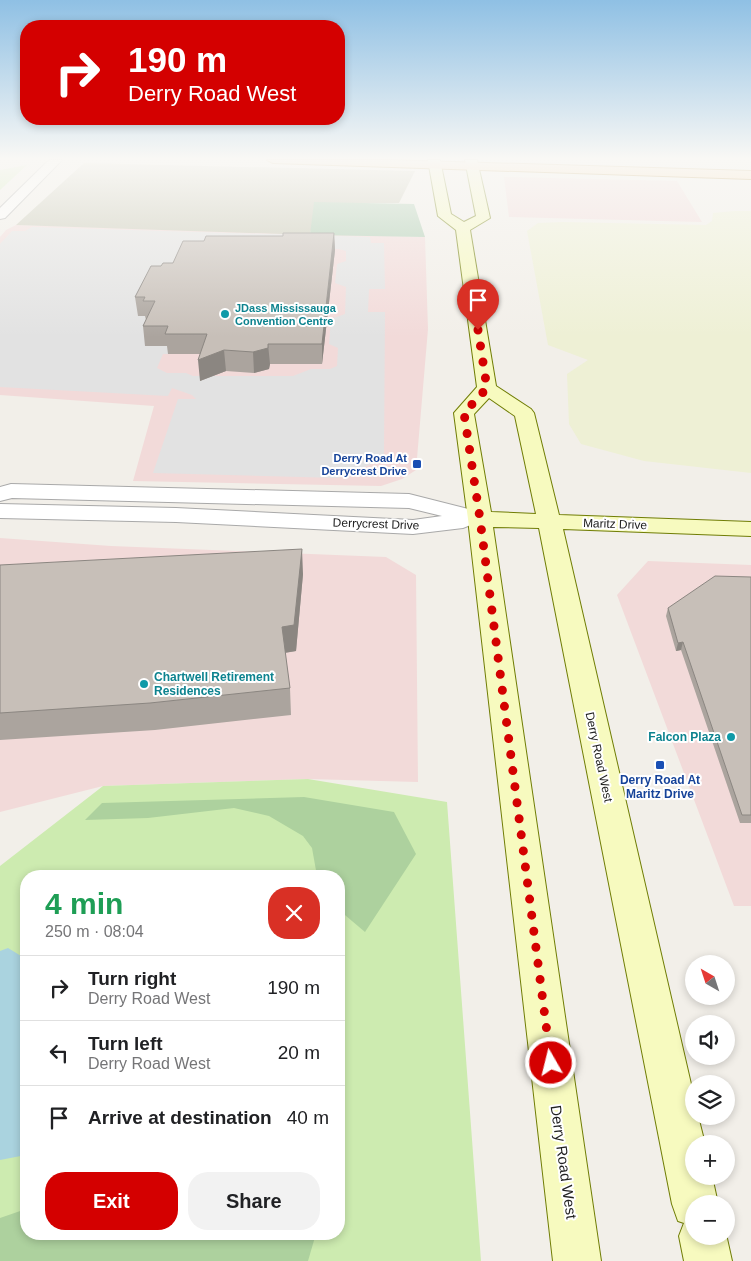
<!DOCTYPE html>
<meta charset="utf-8">
<style>
:root{--surface:#fff;--page:#f2f2f2;--text:#202124;--muted:#757577;--line:#e0e0e0;--accent:#d40000}
body{margin:0;font-family:Arial,sans-serif;background:var(--page);color:var(--text);height:100vh;display:flex;flex-direction:column;font-size:19px;white-space:nowrap}
*{box-sizing:border-box;margin:0}
p{font-size:16px;color:var(--muted)}
.icon{flex:none;width:28px;height:28px;fill:none;stroke:currentColor;stroke-width:2;stroke-linecap:round;stroke-linejoin:round}
.map{position:relative;flex:1;overflow:hidden}
.drawer{position:absolute;left:20px;top:870px;width:325px;height:370px;display:flex;flex-direction:column;background:var(--surface);border-radius:20px;box-shadow:0 2px 8px #0003}
.drawer>*{flex:none}
.guide{position:absolute;left:20px;top:20px;width:325px;height:105px;border-radius:20px;box-shadow:0 2px 8px #0003;background:#d40000;color:#fff;overflow:hidden}
.needle{width:32px;rotate:321deg}
.controls{position:absolute;left:685px;top:955px;display:grid;gap:10px}
.controls a{display:grid;place-items:center;width:50px;height:50px;border-radius:50%;background:var(--surface);box-shadow:0 2px 8px #0003;font-size:25px}
.pin{position:absolute;display:grid;place-items:center;width:42px;height:42px;color:#fff;margin:-51px -21px;border-radius:50% 50% 50% 0;rotate:-45deg;box-shadow:0 0 5px #0007}
.pin .icon{rotate:45deg}
.me{position:absolute;width:55px;margin:-28px;rotate:352deg;stroke-linejoin:round;filter:drop-shadow(0 0 4px #0008)}
.turn{display:flex;align-items:center;gap:18px;height:105px;padding:0 25px;font-size:22px}
.turn .icon{width:65px;height:65px;stroke-width:2.5}
.turn b{display:block;font-size:35px;line-height:42px}
.round{display:grid;place-items:center;flex:none;width:52px;height:52px;border-radius:20px;background:var(--page)}
.summary{display:flex;align-items:center;justify-content:space-between;height:85px;padding:0 25px}
h1{font-size:30px;font-weight:600;line-height:38px;color:#1e9e55}
.action{display:flex;gap:10px;margin-top:auto;padding:10px 25px}
.action a{flex:1;height:58px;border-radius:20px;background:var(--accent);color:#fff;font-size:20px;font-weight:600;line-height:58px;text-align:center}
.action a+a{background:var(--page);color:var(--text)}
ul{padding:0;list-style:none}
li{display:flex;align-items:center;gap:15px;height:65px;padding:0 25px;border-top:1px solid var(--line)}
li div{flex:1}
li b{display:block;font-size:19px}
li em{font-style:normal}
.map>svg:first-child{display:block}
.commercial{fill:#f2dad9}
.construction{fill:#c7c7b4}
.farmland{fill:#eef0d5}
.grass{fill:#cdebb0;fill-rule:evenodd}
.forest{fill:#add19e}
.cemetery{fill:#aacbaf}
.parking{fill:#e2e2e2;fill-rule:evenodd}
.water{fill:#aad3df}
.lines{fill:none;stroke-linecap:round;stroke-linejoin:round}
.street-casing{stroke:#a9a9a9;stroke-width:2}
.secondary-casing{stroke:#707d05;stroke-width:2}
.primary-casing{stroke:#a06b00;stroke-width:2}
.street{fill:#fff;fill-rule:evenodd}
.secondary{fill:#f7fabf;fill-rule:evenodd}
.primary{fill:#fcd6a4;fill-rule:evenodd}
.wall{fill:#aba49e}
.shaded-wall{fill:#8b8681}
.building{fill:#c7bfb8;stroke:#8b8681}
.route{stroke:#d40000;stroke-width:9;stroke-dasharray:0 16.2}
.culture-dot{fill:#0f9aa8;stroke:#fff;stroke-width:2}
.transit-dot{fill:#1a4fb4;stroke:#fff;stroke-width:2}
.labels{text-anchor:middle;dominant-baseline:central;stroke-width:4;stroke-linejoin:round;paint-order:stroke}
.far-culture-label{font-size:11px;font-weight:bold;fill:#0d838f;stroke:#fff;text-anchor:start}
.far-transit-label{font-size:11px;font-weight:bold;fill:#164399;stroke:#fff;text-anchor:end}
.street-label{font-size:12px;fill:#222;stroke:#fff}
.culture-label{font-size:12px;font-weight:bold;fill:#0d838f;stroke:#fff;text-anchor:start}
.transit-label{font-size:12px;font-weight:bold;fill:#164399;stroke:#fff}
.near-street-label{font-size:15px;fill:#222;stroke:#fff}
</style>
<div class="map">
<svg width="751" height="1261" viewBox="0 0 751 1261">
<rect width="100%" height="100%" fill="#f2efe9"/>
<path class="commercial" d="M 504,177 L 677,181 L 702,222 L 509,217 Z
M 16,225 L 425,237 L 428,329 L 416,470 L 402,479 L 381,486 L 133,481 L 154,406 L 0,395 L 0,237 L 6,230 Z
M 0,538 L 111,546 L 386,557 L 416,575 L 418,782 L 308,779 L 103,786 L 0,812 Z
M 648,561 L 751,565 L 751,906 L 734,906 L 617,595 Z"/>
<path class="construction" d="M 84,163 L 415,171 L 399,203 L 317,203 L 310,235 L 16,225 Z"/>
<path class="farmland" d="M 734,211 L 751,211 L 751,473 L 644,461 L 581,444 L 569,424 L 567,374 L 588,360 L 548,345 L 527,231 L 538,223 L 563,222 L 706,225 L 712,221 L 713,213 Z"/>
<path class="grass" d="M 27,165 L 0,190 L 0,170 Z
M 308,779 L 447,802 L 481,1261 L 0,1261 L 0,866 L 103,786 ZM 26,876 L 339,876 L 339,1234 L 26,1234 Z"/>
<path class="forest" d="M 304,797 L 394,812 L 416,854 L 365,932 L 339,910 L 339,876 L 317,876 L 312,848 L 303,836 L 269,816 L 234,808 L 148,818 L 85,820 L 102,803 Z
M 26,1209 L 26,1234 L 313,1234 L 315,1237 L 308,1261 L 0,1261 L 0,1218 Z"/>
<path class="cemetery" d="M 314,202 L 414,204 L 425,237 L 310,235 Z"/>
<path class="parking" d="M 32,227 L 370,237 L 371,243 L 384,243 L 385,289 L 369,289 L 368,312 L 385,312 L 384,453 L 379,461 L 338,478 L 153,473 L 178,399 L 196,399 L 192,395 L 172,388 L 168,396 L 0,387 L 0,244 L 12,231 L 25,231 ZM 265,248 L 339,249 L 346,251 L 346,261 L 337,264 L 335,283 L 346,287 L 345,314 L 331,319 L 329,344 L 338,348 L 337,366 L 330,369 L 311,369 L 293,376 L 193,376 L 186,373 L 167,373 L 157,368 L 163,354 L 168,354 L 171,346 L 148,316 L 138,316 Z"/>
<path class="water" d="M 8,948 L 26,959 L 26,1155 L 0,1160 L 0,951 Z"/>
<g class="lines">
<g class="street-casing">
<path id="street" d="M 49,160 L 62,160 L 5,218 L 0,219 L 0,208 Z
M 11,484 L 409,494 L 488,514 L 492,519 L 488,524 L 480,526 L 473,524 L 463,528 L 413,534 L 176,522 L 0,518 L 0,504 L 176,508 L 413,520 L 442,516 L 409,508 L 12,498 L 0,501 L 0,487 Z"/>
</g>
<g class="secondary-casing">
<path id="secondary" d="M 428,160 L 440,160 L 451,214 L 464,222 L 476,216 L 465,160 L 477,160 L 490,218 L 470,230 L 496,386 L 531,409 L 534,413 L 559,515 L 751,522 L 751,536 L 563,529 L 694,1097 L 694,1116 L 698,1116 L 705,1144 L 694,1144 L 694,1176 L 712,1176 L 718,1204 L 694,1204 L 694,1236 L 726,1236 L 726,1234 L 732,1261 L 684,1261 L 679,1236 L 684,1223 L 678,1221 L 672,1204 L 539,528 L 493,527 L 601,1261 L 553,1261 L 468,519 L 454,413 L 477,387 L 456,230 L 438,216 ZM 489,398 L 515,416 L 536,514 L 491,512 L 474,414 Z"/>
</g>
<g class="primary-casing">
<path id="primary" d="M 267,160 L 389,160 L 751,171 L 751,179 L 273,163 Z"/>
</g>
<use href="#street" class="street"/>
<use href="#secondary" class="secondary"/>
<use href="#primary" class="primary"/>
</g>
<path class="wall" d="M 334,233 L 335,250 L 322,364 L 270,364 L 269,369 L 254,373 L 226,371 L 200,381 L 200,354 L 168,354 L 167,346 L 145,346 L 143,326 L 146,320 L 145,316 L 138,316 L 135,297 L 161,266 L 173,263 L 204,241 Z
M 0,565 L 303,574 L 296,651 L 285,653 L 290,688 L 291,715 L 155,730 L 0,740 Z
M 751,577 L 751,823 L 740,823 L 681,650 L 676,651 L 666,616 L 668,608 Z"/>
<path class="shaded-wall" d="M 334,233 L 335,250 L 322,364 L 322,344 Z
M 268,344 L 270,364 L 269,369 L 254,373 L 253,352 Z
M 224,350 L 226,371 L 200,381 L 198,360 Z
M 302,549 L 303,574 L 296,651 L 283,653 L 282,627 Z
M 683,642 L 681,650 L 676,651 L 678,643 Z"/>
<path class="building" d="M 283,233 L 334,233 L 322,344 L 268,344 L 268,348 L 253,352 L 224,350 L 198,360 L 207,334 L 165,334 L 168,326 L 143,326 L 155,301 L 143,301 L 145,297 L 135,297 L 151,266 L 161,266 L 163,263 L 173,263 L 183,241 L 204,241 L 206,236 L 283,236 Z
M 302,549 L 294,625 L 282,627 L 290,688 L 150,703 L 0,713 L 0,565 Z
M 715,576 L 751,577 L 751,815 L 742,815 L 683,642 L 678,643 L 668,608 Z"/>
<linearGradient id="sky" x2="0" y2="1"><stop stop-color="#8fc0e4"/><stop offset="0.47" stop-color="#f9f8f5"/><stop offset="1" stop-color="#f9f8f5" stop-opacity="0"/></linearGradient>
<rect width="751" height="337" fill="url(#sky)"/>
<g class="lines">
<path class="route" d="M 478,330 L 487,388 L 464,413 L 480,519 L 551,1063"/>
</g>
<g class="culture-dot">
<circle cx="225" cy="314" r="5"/>
<circle cx="144" cy="684" r="5"/>
<circle cx="731" cy="737" r="5"/>
</g>
<g class="transit-dot">
<rect x="412" y="459" width="10" height="10" rx="2.5"/>
<rect x="655" y="760" width="10" height="10" rx="2.5"/>
</g>
<g class="labels">
<g class="far-culture-label">
<text x="235" y="308">JDass Mississauga<tspan x="235" dy="13">Convention Centre</tspan></text>
</g>
<g class="far-transit-label">
<text x="407" y="458">Derry Road At<tspan x="407" dy="13">Derrycrest Drive</tspan></text>
</g>
<g class="street-label">
<text transform="translate(376 524) rotate(2)">Derrycrest Drive</text>
<text transform="translate(615 524) rotate(2)">Maritz Drive</text>
<text transform="translate(599 757) rotate(78)">Derry Road West</text>
</g>
<g class="culture-label">
<text x="154" y="677">Chartwell Retirement<tspan x="154" dy="14">Residences</tspan></text>
<text x="721" y="737" text-anchor="end">Falcon Plaza</text>
</g>
<g class="transit-label">
<text x="660" y="780">Derry Road At<tspan x="660" dy="14">Maritz Drive</tspan></text>
</g>
<g class="near-street-label">
<text transform="translate(564 1162) rotate(82)">Derry Road West</text>
</g>
</g>
</svg>
<div class="controls">
<a><svg class="needle" viewBox="-14 -14 28 28"><path d="M0-13l5 13h-10z" fill="#e53935"/><path d="M0 13l5-13h-10z" fill="#757577"/></svg></a>
<a><svg class="icon" aria-label="sound" viewBox="0 0 24 24"><path d="M4 9h4l5-4v14l-5-4H4zM17 9q2 3 0 6"/></svg></a>
<a><svg class="icon" aria-label="layers" viewBox="0 0 24 24"><path d="M12 4l9 5-9 5-9-5zM3 14l9 5 9-5"/></svg></a>
<a>+</a>
<a>−</a>
</div>
<div class="pin" style="left:478px;top:330px;background:#d93025"><svg class="icon" aria-label="arrive" viewBox="0 0 24 24"><path d="M6 21V4h12l-3 4 3 4H6"/></svg></div>
<svg class="me" style="left:551px;top:1063px" viewBox="-20 -20 40 40"><circle r="17" fill="#d40000" stroke="#fff" stroke-width="3"/><path d="M0-11L8 9 0 5-8 9z" fill="#fff"/></svg>
<div class="guide">
<div class="turn"><svg class="icon" aria-label="right" viewBox="0 0 24 24"><path d="M7 20v-9h11M14 6l5 5-5 5"/></svg><div><b>190 m</b>Derry Road West</div></div>
</div>
<section class="drawer">
<div class="summary"><div><h1>4 min</h1><p>250 m · 08:04</p></div><a class="round" style="background:#d93025;color:#fff"><svg class="icon" aria-label="close" viewBox="0 0 24 24"><path d="M6 6l12 12M18 6L6 18"/></svg></a></div>
<ul>
<li><svg class="icon" aria-label="right" viewBox="0 0 24 24"><path d="M7 20v-9h11M14 6l5 5-5 5"/></svg><div><b>Turn right</b><p>Derry Road West</p></div><em>190 m</em></li>
<li><svg class="icon" aria-label="left" viewBox="0 0 24 24"><path d="M17 20v-9H6M10 6l-5 5 5 5"/></svg><div><b>Turn left</b><p>Derry Road West</p></div><em>20 m</em></li>
<li><svg class="icon" aria-label="arrive" viewBox="0 0 24 24"><path d="M6 21V4h12l-3 4 3 4H6"/></svg><div><b>Arrive at destination</b></div><em>40 m</em></li>
</ul>
<div class="action"><a>Exit</a><a>Share</a></div>
</section>
</div>
